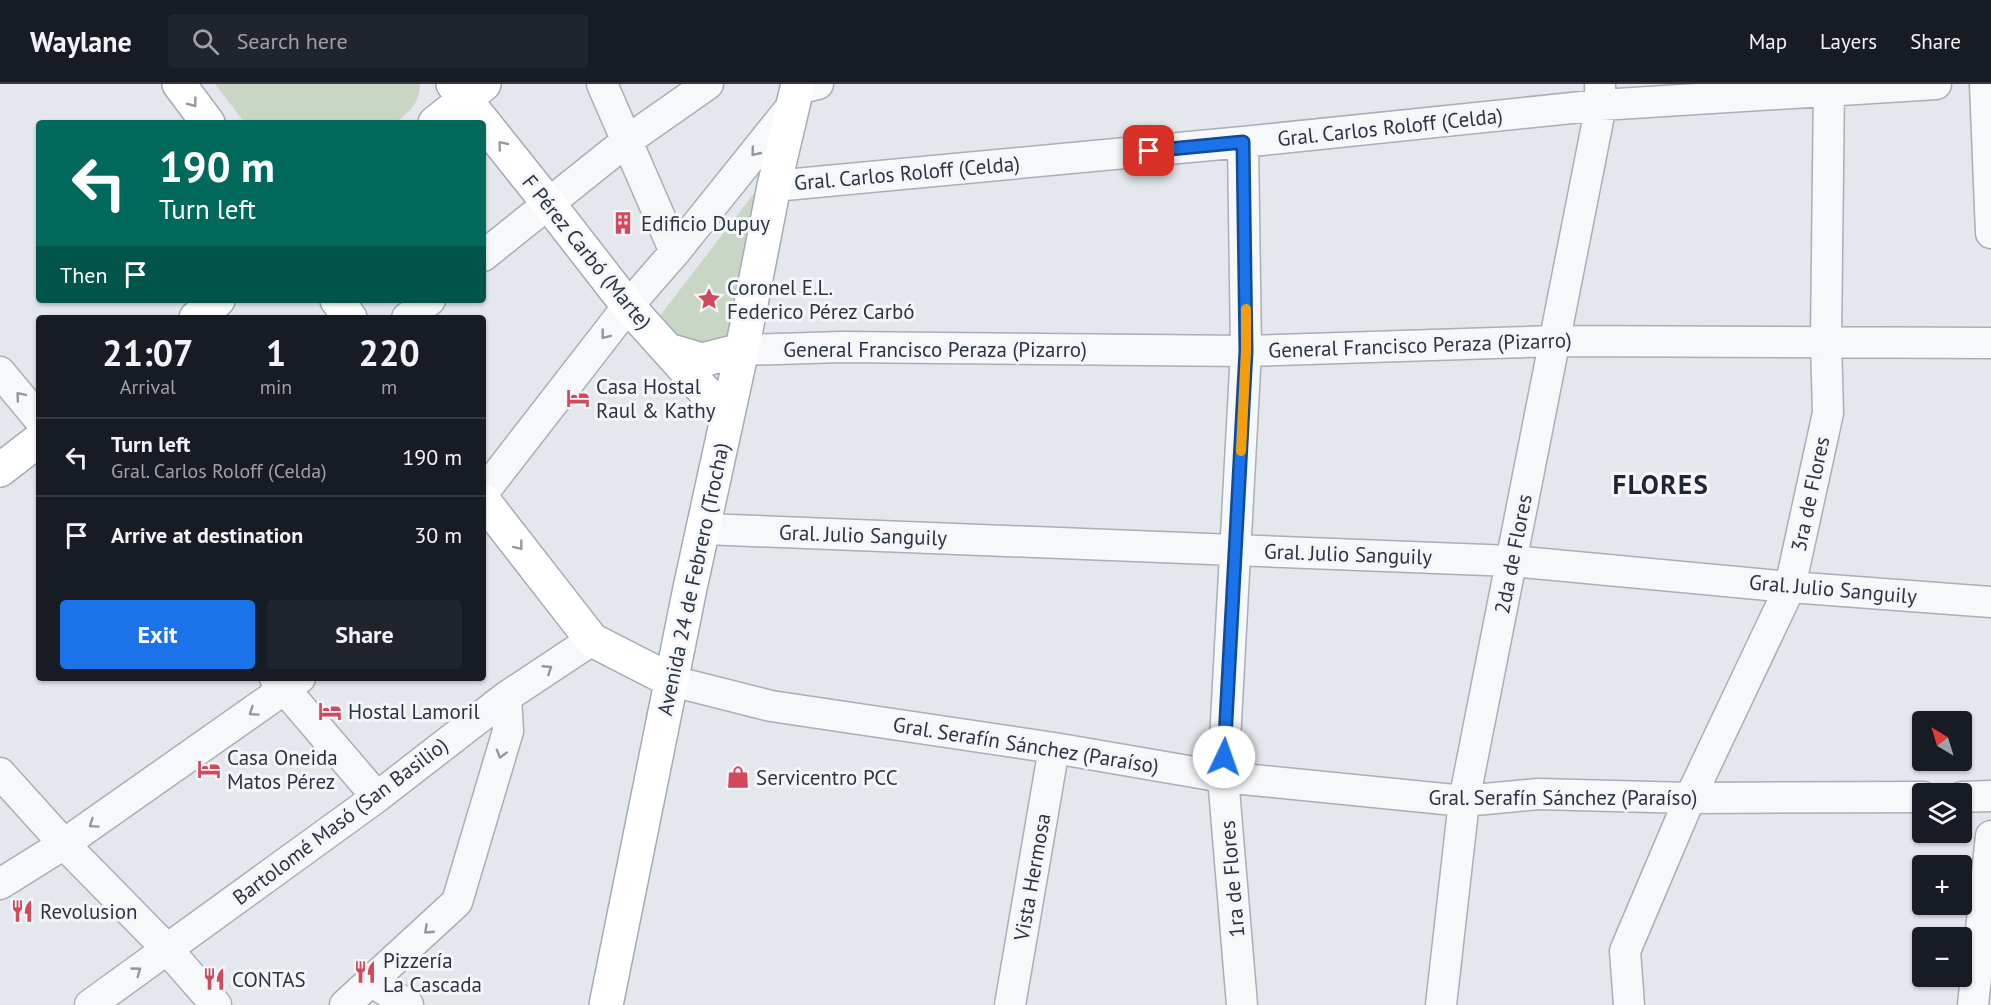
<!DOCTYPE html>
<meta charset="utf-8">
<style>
:root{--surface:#171b24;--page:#20242c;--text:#f1f3f6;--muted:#9ea1a6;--line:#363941;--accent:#1a73e8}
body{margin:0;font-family:"PT Sans",sans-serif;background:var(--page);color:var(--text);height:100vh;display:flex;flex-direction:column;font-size:22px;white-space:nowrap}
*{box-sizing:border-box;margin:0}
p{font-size:20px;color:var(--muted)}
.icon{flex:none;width:33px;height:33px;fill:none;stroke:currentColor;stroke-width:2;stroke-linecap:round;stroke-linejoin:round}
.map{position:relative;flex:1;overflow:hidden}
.drawer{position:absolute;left:36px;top:231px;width:450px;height:366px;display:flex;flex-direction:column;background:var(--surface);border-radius:6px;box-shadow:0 2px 4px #0004}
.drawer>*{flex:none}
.guide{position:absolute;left:36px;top:36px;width:450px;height:183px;border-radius:6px;box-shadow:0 2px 4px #0004;background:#00695c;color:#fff;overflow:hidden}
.needle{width:39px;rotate:322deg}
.buttons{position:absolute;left:1912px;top:627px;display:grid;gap:12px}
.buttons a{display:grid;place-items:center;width:60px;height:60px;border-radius:6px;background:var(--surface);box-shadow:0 2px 4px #0004;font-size:30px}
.pin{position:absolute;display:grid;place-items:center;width:51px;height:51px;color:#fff;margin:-26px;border-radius:12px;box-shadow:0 3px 9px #0006}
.me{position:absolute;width:66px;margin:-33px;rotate:3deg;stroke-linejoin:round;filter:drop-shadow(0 0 4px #0008)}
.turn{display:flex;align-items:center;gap:21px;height:126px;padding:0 24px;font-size:27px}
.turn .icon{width:78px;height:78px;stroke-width:2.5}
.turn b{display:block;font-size:42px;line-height:51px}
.then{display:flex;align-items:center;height:57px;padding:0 24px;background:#0003;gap:12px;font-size:22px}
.eta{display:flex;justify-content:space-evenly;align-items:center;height:102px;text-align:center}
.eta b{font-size:36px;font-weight:700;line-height:42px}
.button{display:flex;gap:12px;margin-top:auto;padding:12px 24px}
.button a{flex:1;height:69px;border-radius:6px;background:var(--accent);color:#fff;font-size:24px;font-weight:700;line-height:69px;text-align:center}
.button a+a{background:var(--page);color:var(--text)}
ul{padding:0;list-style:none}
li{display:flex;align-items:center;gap:18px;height:78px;padding:0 24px;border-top:2px solid var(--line)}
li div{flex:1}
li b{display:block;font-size:22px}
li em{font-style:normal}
header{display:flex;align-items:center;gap:36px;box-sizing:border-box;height:84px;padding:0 30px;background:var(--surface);border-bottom:2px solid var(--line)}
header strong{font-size:28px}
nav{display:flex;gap:33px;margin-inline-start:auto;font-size:21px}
.search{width:420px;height:54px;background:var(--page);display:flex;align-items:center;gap:15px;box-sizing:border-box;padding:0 21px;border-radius:6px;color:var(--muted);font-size:22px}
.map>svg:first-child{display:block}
.park{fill:#c9d6c5}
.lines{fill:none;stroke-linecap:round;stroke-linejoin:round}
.minor-casing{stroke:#a9aeb7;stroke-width:33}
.major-casing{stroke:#a3abb8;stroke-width:36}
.minor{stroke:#f7f8fa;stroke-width:30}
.major{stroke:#fff;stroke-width:33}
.oneway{stroke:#959aa2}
.oneway2{stroke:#9196a0}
.route-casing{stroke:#114b97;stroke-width:15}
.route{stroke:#1a73e8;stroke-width:10}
.slow{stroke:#f59e0b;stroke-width:10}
.labels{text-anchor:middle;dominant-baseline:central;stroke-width:6;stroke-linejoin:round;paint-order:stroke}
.street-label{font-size:21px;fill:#2b3445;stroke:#f4f6f9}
.poi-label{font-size:21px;fill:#2b3445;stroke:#f4f6f9;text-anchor:start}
.district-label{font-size:27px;font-weight:bold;letter-spacing:1.5px;fill:#1d2536;stroke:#f4f6f9}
</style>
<header>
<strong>Waylane</strong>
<div class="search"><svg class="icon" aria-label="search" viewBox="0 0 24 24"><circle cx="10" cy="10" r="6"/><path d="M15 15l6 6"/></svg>Search here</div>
<nav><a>Map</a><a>Layers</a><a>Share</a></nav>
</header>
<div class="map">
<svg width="1991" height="921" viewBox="0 0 1991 921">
<rect width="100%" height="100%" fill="#e4e7ec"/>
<path class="park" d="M 215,0 L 420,0 C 420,19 409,28 395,39 L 245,39 Z
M 755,108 L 726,266 L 685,259 L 659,233 Z"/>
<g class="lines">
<g class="minor-casing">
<path id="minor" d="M 602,0 L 675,168
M 1985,0 L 1991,149
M 797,5 L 818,0
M 774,102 L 1243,58 L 1601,21 L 1936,0
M 483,172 L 628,56 L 708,0
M 407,234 L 430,216
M 742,266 L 841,263 L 1246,267 L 1554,257 L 1991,259
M 0,288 L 39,335
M 483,409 L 628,222 L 675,168 L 792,22
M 704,445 L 1512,477 L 1790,503 L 1991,518
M 275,594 L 377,713
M 672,597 L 771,622 L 1054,664 L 1223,693 L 1464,717 L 1538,710 L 1690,714 L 1923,713
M 0,689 L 64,760 L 167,865 L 216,921
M 1962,713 L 1991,712
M 0,800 L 64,760 L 300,594
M 371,897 L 408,921
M 90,921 L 377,713 L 506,613 L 592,556
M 345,921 L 457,818 L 508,647 L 506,613
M 1010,921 L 1054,664
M 1242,921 L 1223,693 L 1246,267 L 1243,58
M 1441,921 L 1464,717 L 1601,21 L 1600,3
M 1629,921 L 1625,867 L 1690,714 L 1790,503 L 1828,329 L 1826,257 L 1829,0
M 1973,921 L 1991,752"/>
</g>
<g class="major-casing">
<path id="major" d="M 179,0 L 208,39
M 453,0 L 548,119 L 628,222 L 727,332
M 435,39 L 484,0
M 337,216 L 350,234
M 196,234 L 218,216
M 668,266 L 702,276 L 742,266
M 0,386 L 39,356
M 483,416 L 592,556 L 672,597
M 606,921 L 690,504 L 742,266 L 774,102 L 798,0"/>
</g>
<use href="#minor" class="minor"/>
<use href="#major" class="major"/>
</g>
<defs><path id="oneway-chevron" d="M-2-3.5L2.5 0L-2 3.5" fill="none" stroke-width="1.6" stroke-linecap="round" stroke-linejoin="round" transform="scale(1.5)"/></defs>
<g class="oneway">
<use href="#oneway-chevron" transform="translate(193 19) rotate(53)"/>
<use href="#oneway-chevron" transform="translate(502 61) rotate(-129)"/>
<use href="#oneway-chevron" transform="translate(519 462) rotate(52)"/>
</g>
<g class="oneway2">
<use href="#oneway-chevron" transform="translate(755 68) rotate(129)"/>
<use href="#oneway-chevron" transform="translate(605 251) rotate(128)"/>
<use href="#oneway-chevron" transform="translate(20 312) rotate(-130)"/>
<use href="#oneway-chevron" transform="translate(548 585) rotate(-33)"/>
<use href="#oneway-chevron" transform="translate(253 628) rotate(145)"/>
<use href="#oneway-chevron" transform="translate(501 670) rotate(106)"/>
<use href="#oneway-chevron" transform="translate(93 740) rotate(145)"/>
<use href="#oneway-chevron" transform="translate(428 846) rotate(137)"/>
<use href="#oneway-chevron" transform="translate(137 887) rotate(-36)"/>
</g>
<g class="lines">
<g class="route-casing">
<path id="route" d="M 1149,67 L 1243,58 L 1246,267 L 1224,673"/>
</g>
<use href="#route" class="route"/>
<path class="slow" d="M 1241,367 L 1246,267 L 1246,225"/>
</g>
<defs>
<g id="building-bare" transform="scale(1.8)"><path d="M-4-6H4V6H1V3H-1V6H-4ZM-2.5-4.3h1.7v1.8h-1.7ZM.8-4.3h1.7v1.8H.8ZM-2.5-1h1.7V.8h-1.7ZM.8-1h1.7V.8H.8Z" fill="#d1495b" stroke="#f4f6f9" stroke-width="2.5" paint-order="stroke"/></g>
<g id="sight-bare" transform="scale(1.8)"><path d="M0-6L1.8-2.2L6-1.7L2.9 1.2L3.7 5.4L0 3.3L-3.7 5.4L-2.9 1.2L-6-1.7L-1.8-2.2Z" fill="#d1495b" stroke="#f4f6f9" stroke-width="2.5" paint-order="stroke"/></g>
<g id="hotel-bare" transform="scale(1.8)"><path d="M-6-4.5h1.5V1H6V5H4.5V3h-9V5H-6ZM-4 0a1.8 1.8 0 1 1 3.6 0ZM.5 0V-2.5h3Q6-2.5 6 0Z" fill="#d1495b" stroke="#f4f6f9" stroke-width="2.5" paint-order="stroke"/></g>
<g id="shop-bare" transform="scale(1.8)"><path d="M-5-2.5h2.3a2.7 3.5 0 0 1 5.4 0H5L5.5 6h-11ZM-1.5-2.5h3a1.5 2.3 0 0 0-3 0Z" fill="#d1495b" stroke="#f4f6f9" stroke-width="2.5" paint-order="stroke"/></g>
<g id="restaurant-bare" transform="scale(1.8)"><path d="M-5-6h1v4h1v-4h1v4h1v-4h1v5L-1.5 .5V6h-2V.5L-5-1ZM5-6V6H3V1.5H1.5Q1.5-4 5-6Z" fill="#d1495b" stroke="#f4f6f9" stroke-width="2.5" paint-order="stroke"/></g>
</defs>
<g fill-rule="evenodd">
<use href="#building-bare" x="623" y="139"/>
<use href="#sight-bare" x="709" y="215"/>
<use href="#hotel-bare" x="578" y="314"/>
<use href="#hotel-bare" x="330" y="627"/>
<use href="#hotel-bare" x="209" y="685"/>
<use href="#shop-bare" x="738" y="693"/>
<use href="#restaurant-bare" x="22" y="827"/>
<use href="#restaurant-bare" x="365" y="888"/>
<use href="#restaurant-bare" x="214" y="895"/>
</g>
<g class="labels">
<g class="street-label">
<text transform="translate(1390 43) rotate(-6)">Gral. Carlos Roloff (Celda)</text>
<text transform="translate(907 89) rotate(-5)">Gral. Carlos Roloff (Celda)</text>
<text transform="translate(587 168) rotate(51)">F Pérez Carbó (Marte)</text>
<text transform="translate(1420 261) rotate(-2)">General Francisco Peraza (Pizarro)</text>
<text x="935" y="265">General Francisco Peraza (Pizarro)</text>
<text transform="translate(1810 410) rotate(-78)">3ra de Flores</text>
<text transform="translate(863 451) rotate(2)">Gral. Julio Sanguily</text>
<text transform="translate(1348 470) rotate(2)">Gral. Julio Sanguily</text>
<text transform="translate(1513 470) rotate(-79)">2da de Flores</text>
<text transform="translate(693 495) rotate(-78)">Avenida 24 de Febrero (Trocha)</text>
<text transform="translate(1833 505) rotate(5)">Gral. Julio Sanguily</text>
<text transform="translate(1026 661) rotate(9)">Gral. Serafín Sánchez (Paraíso)</text>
<text x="1563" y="713">Gral. Serafín Sánchez (Paraíso)</text>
<text transform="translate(340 737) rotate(-37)">Bartolomé Masó (San Basilio)</text>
<text transform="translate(1032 793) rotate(-80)">Vista Hermosa</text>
<text transform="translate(1232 795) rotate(-95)">1ra de Flores</text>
</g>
<g class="poi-label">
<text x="641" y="139">Edificio Dupuy</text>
<text x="727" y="203">Coronel E.L.<tspan x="727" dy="24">Federico Pérez Carbó</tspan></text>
<text x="596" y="302">Casa Hostal<tspan x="596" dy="24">Raul &amp; Kathy</tspan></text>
<text x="348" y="627">Hostal Lamoril</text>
<text x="227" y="673">Casa Oneida<tspan x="227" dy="24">Matos Pérez</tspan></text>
<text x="756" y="693">Servicentro PCC</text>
<text x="40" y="827">Revolusion</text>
<text x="383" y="876">Pizzería<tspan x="383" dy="24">La Cascada</tspan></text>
<text x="232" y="895">CONTAS</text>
</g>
<g class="district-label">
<text x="1661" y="400">FLORES</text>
</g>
</g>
</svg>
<div class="buttons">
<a><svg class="needle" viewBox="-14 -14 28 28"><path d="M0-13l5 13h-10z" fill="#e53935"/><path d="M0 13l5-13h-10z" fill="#9ea1a6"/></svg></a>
<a><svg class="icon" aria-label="layers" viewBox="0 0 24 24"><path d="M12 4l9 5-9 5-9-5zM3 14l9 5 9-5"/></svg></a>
<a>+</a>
<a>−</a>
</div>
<div class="pin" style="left:1149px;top:67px;background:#d93025"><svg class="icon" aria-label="arrive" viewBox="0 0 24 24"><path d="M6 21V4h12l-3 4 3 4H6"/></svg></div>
<svg class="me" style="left:1224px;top:673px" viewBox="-20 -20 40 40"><circle r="19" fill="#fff"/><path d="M0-13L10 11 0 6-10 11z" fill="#1a73e8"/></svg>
<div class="guide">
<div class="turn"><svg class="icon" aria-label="left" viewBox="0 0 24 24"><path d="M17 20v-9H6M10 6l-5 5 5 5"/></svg><div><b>190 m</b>Turn left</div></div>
<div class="then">Then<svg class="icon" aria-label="arrive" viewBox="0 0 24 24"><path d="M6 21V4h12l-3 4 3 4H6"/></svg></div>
</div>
<section class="drawer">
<div class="eta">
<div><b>21:07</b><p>Arrival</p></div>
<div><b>1</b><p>min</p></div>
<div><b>220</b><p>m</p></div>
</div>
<ul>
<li><svg class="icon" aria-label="left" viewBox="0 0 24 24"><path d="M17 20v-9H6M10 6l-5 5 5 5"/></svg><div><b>Turn left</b><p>Gral. Carlos Roloff (Celda)</p></div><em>190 m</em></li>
<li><svg class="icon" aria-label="arrive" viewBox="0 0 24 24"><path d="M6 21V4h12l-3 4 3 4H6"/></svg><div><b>Arrive at destination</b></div><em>30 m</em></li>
</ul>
<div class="button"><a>Exit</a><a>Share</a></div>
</section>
</div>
